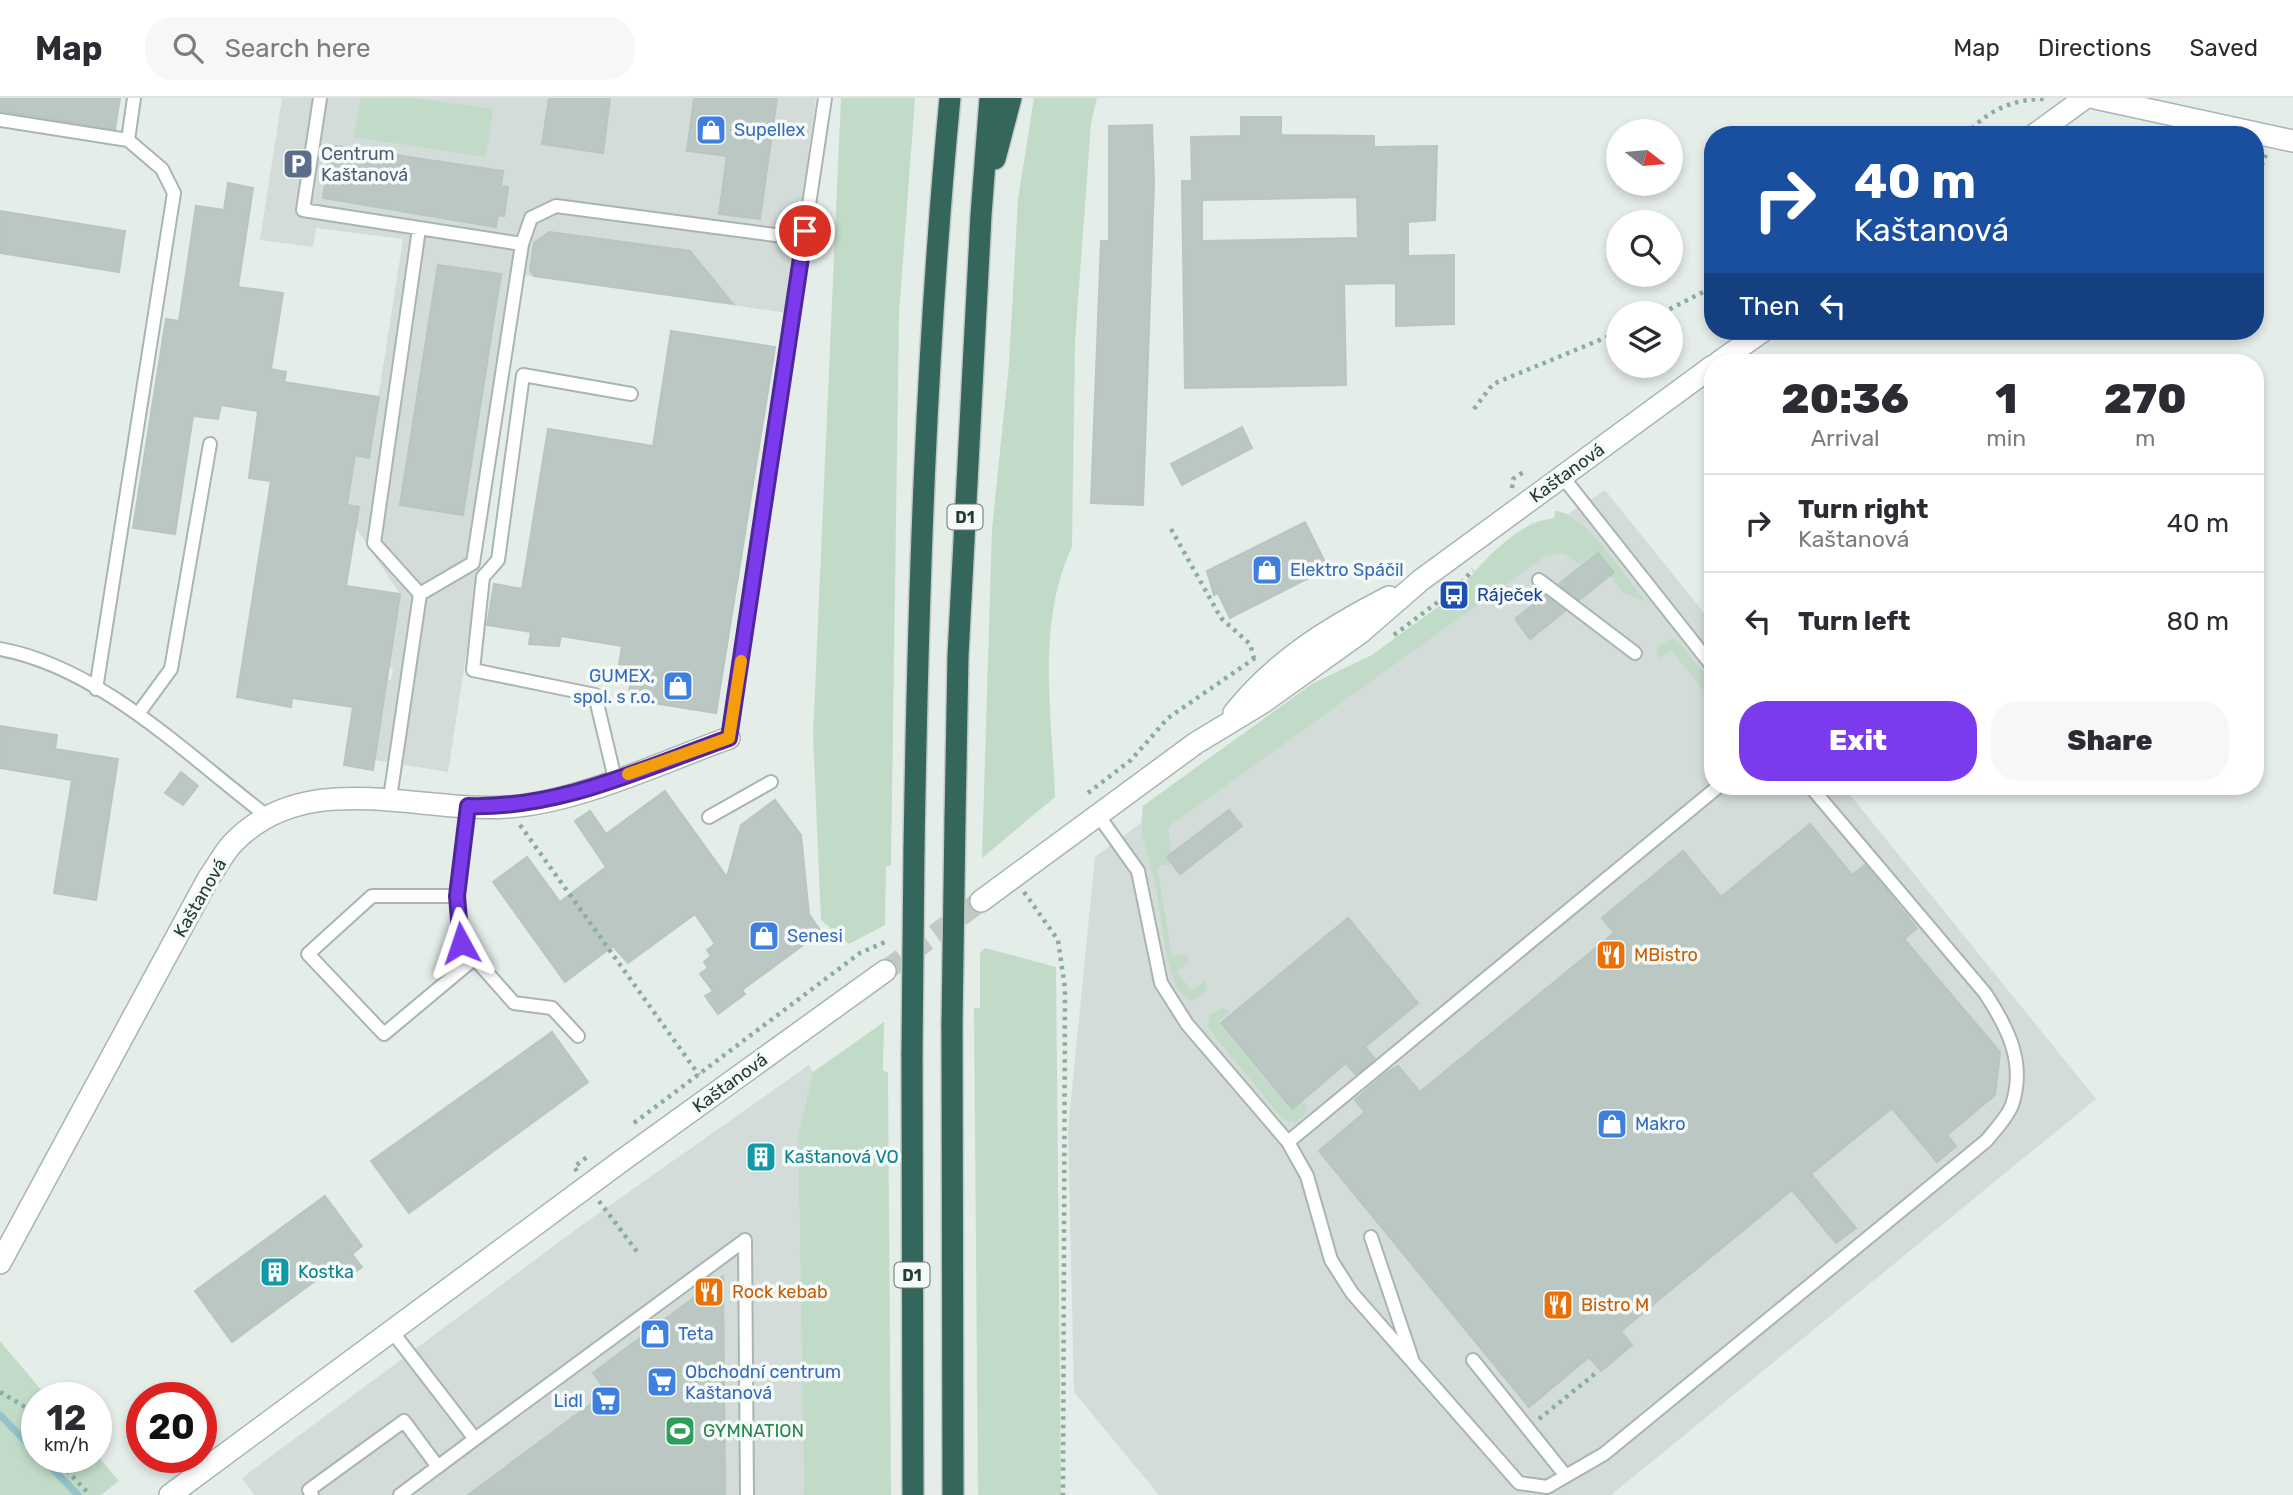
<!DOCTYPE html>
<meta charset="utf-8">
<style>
:root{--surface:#fff;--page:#f7f7f7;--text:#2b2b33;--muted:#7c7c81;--line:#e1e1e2;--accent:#7c3aed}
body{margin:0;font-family:Rubik,sans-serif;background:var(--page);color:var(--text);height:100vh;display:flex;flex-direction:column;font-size:26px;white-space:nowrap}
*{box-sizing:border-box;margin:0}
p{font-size:23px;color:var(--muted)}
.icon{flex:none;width:38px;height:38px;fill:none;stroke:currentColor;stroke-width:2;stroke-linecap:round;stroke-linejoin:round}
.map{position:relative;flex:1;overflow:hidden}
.details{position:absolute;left:1704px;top:256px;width:560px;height:441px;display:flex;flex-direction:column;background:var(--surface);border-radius:28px;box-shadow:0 4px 10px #0003}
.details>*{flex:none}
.guide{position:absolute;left:1704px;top:28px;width:560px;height:214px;border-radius:28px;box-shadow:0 4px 10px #0003;background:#1a4fa0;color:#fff;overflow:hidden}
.needle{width:46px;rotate:106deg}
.fabs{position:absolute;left:1606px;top:21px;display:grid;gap:14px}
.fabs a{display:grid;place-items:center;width:77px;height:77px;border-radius:50%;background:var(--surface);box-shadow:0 4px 10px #0003;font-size:35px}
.speed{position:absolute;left:21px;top:1284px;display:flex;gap:14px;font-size:35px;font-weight:700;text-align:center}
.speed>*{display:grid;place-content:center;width:91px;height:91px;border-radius:50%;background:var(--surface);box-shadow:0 4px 10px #0003;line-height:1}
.speed small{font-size:18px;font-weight:400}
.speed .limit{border:10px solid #d22;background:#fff;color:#111}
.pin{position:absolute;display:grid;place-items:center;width:60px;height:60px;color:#fff;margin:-30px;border:4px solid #fff;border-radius:50%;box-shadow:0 2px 7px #0007}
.me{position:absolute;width:77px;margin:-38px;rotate:355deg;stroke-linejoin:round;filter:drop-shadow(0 0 5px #0008)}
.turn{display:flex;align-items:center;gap:24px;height:147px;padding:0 35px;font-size:32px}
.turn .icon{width:91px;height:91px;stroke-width:2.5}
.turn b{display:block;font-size:49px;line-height:60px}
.then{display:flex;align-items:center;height:66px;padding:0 35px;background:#0003;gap:14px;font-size:26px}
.eta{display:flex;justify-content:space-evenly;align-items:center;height:119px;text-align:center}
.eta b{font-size:42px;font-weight:800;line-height:49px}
.primary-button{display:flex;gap:14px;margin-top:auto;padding:14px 35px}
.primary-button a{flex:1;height:80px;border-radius:28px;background:var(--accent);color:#fff;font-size:28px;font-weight:800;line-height:80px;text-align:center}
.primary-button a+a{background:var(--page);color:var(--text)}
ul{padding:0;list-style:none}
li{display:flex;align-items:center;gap:21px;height:98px;padding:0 35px;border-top:2px solid var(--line)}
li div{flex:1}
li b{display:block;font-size:26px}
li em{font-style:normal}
header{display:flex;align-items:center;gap:42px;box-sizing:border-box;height:98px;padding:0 35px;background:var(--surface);border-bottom:2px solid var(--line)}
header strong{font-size:33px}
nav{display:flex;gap:38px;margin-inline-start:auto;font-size:24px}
.search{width:490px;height:63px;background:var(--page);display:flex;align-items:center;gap:18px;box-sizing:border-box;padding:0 24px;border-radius:28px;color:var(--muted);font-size:26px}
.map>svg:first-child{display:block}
.built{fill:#d3dcd8}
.green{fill:#c1dbc8}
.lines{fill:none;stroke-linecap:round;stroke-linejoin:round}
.stream{stroke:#93c3cb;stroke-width:7}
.building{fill:#bbc7c2;stroke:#b8c6c0;stroke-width:2;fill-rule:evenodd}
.secondary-tunnel{stroke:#bfcac5;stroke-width:21;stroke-dasharray:21 10;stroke-linecap:butt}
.service-casing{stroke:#a8b5b0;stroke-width:16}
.minor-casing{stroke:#a8b5b0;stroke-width:24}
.secondary-casing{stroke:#a5b7b1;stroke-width:24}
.motorway-casing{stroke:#c2c9c7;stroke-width:24}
.path{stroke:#89ada2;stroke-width:4.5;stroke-dasharray:3.5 5;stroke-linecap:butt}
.service{stroke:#fff;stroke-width:12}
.minor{stroke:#fff;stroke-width:21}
.secondary{stroke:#fff;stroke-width:21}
.motorway{stroke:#35665c;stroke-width:21}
.motorway-bridge-casing{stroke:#c2c9c7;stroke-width:24;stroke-linecap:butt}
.motorway-bridge{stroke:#35665c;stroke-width:21}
.route-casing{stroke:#51269a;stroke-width:18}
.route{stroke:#7c3aed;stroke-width:12}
.slow{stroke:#f59e0b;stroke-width:12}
.labels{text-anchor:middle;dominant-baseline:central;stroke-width:7;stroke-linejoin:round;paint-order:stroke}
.shield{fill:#f5f9f7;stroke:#647571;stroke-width:2}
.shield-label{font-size:16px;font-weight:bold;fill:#263d37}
.shop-label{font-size:18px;fill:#366cbe;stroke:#f5f9f7;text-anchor:start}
.service-label{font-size:18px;fill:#4e5e75;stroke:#f5f9f7;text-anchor:start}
.street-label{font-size:18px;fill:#263d37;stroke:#f5f9f7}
.transit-label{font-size:18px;fill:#164399;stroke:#f5f9f7;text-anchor:start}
.food-label{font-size:18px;fill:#c56008;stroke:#f5f9f7;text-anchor:start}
.culture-label{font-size:18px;fill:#0d838f;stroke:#f5f9f7;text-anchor:start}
.leisure-label{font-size:18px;fill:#27864d;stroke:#f5f9f7;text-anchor:start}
</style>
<header>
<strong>Map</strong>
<div class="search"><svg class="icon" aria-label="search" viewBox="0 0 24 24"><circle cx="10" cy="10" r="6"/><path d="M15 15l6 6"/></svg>Search here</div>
<nav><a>Map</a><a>Directions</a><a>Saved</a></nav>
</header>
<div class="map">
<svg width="2293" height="1397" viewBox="0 0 2293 1397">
<rect width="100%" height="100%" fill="#e5ede9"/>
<path class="built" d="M 282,0 L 816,0 L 787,215 L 525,177 L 448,674 L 374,662 L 387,581 L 391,582 L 393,571 L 389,570 L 400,496 L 356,430 L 359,409 L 347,407 L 355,357 L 369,359 L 403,141 L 316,130 L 313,149 L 260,142 Z
M 1605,392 L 1713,526 L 1713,688 L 1843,688 L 2096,1001 L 1611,1397 L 1159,1397 L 1074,1294 L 1068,1032 L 1095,759 L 1141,725 L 1143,708 L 1312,586 L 1372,557 L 1445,504 L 1449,508 L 1459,500 L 1456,495 L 1492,455 L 1532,425 L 1554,420 L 1555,413 L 1568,416 Z
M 809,967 L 813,974 L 798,1036 L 804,1397 L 254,1397 L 242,1380 L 582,1127 Z"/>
<path class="green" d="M 361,0 L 412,0 L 493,11 L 486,59 L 354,39 Z
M 841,0 L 915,0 L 899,216 L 891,768 L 886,768 L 885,827 L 849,846 L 821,822 L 813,637 Z
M 1034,0 L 1097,0 L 1091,25 L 1075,244 L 1072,449 C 1036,525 1052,617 1055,699 L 982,760 L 992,431 L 1009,266 L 1018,101 Z
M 1555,413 C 1585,415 1627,481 1646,504 L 1624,495 L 1593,457 L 1580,467 L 1564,455 L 1547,457 L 1168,729 L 1173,766 L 1157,769 L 1172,858 L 1188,856 L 1189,863 L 1177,874 L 1192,893 L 1205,883 L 1207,889 L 1205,895 L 1190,904 L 1177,890 L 1168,864 L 1155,784 L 1142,737 L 1143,708 L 1312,586 L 1372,557 L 1445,504 L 1449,508 L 1459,499 L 1456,495 C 1483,465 1513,425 1555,420 Z
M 1672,540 L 1678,543 L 1713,586 L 1713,604 L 1671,552 L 1657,562 L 1658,549 Z
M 985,850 L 1056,869 L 1061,1397 L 978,1397 L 974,910 L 980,910 L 980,855 Z
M 1224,910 L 1230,913 L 1218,924 L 1291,1013 L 1304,1003 L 1307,1011 L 1303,1019 L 1295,1025 L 1283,1021 L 1208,930 L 1209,917 Z
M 884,924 L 883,973 L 888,974 L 891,1397 L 804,1397 L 798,1036 L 813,974 Z
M 0,1243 L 48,1300 L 37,1300 L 37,1360 L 96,1360 L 96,1356 L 119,1383 L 101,1397 L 0,1397 Z"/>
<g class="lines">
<path class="stream" d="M 0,1317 L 37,1355
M 42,1360 L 78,1397"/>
</g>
<path class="building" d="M 0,0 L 120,0 L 115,31 L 0,13 Z
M 549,0 L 610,0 L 603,55 L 542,46 Z
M 694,0 L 777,0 L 760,121 L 719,116 L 727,58 L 687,53 Z
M 1241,19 L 1281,19 L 1281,37 L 1374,38 L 1374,49 L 1437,48 L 1435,122 L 1408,124 L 1408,158 L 1454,157 L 1454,226 L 1396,228 L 1396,185 L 1344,186 L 1346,287 L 1185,290 L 1182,83 L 1192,83 L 1191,39 L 1241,38 ZM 1357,99 L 1358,140 L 1202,143 L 1202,102 Z
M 1152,27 L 1154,84 L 1143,407 L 1091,405 L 1101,143 L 1109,143 L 1109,28 Z
M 336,48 L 503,73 L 501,88 L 508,89 L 504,118 L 498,117 L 496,129 L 323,100 L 329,59 L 334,60 Z
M 228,85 L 253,90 L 238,189 L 283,195 L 271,271 L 286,274 L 284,284 L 379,299 L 369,360 L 355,357 L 347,407 L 359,409 L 346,488 L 400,496 L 373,672 L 344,667 L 353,609 L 292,600 L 291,609 L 237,599 L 271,383 L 249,380 L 258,313 L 221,307 L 218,321 L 193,318 L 175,436 L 133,430 L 166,221 L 179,223 L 196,108 L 224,112 Z
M 0,113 L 125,133 L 119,174 L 0,155 Z
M 549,134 L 690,153 L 733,206 L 534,178 L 530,172 L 534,145 Z
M 438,167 L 501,176 L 463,417 L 400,407 Z
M 671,233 L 775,249 L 716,615 L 628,601 L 633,568 L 619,566 L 622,548 L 561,538 L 559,548 L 529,546 L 531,534 L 487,527 L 494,486 L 522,491 L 548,331 L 653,348 Z
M 1242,329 L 1252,350 L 1182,387 L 1171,366 Z
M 1305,424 L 1328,470 L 1230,520 L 1218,495 L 1214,497 L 1207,473 Z
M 1598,455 L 1614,474 L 1579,502 L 1559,486 Z
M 1545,497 L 1565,513 L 1530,541 L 1515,521 Z
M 0,628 L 57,637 L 55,651 L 118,661 L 96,802 L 54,795 L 72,682 L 0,670 Z
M 181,674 L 198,688 L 183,707 L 165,695 Z
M 665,693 L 727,779 L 741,727 L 775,702 L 801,737 L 809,816 L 821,834 L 742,892 L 745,896 L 718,916 L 705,898 L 713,893 L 700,876 L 708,870 L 704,864 L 711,858 L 707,852 L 715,846 L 695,816 L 628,865 L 613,848 L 565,884 L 493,784 L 527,759 L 560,804 L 606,769 L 575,723 L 590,713 L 606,736 Z
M 1229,712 L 1242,728 L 1180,776 L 1167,759 Z
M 1810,726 L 1852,777 L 1865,767 L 1917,830 L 1904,841 L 2000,954 L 1995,997 L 1947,1037 L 1956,1048 L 1937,1064 L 1892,1010 L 1811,1076 L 1856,1130 L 1836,1145 L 1792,1092 L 1621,1233 L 1632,1247 L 1601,1273 L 1589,1259 L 1529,1309 L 1319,1053 L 1365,1014 L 1355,1002 L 1386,975 L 1398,968 L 1420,994 L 1614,835 L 1602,820 L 1683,753 L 1721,799 Z
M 1348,820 L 1418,905 L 1365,949 L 1375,961 L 1356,977 L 1346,965 L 1292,1011 L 1221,925 Z
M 552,934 L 588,984 L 409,1115 L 371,1063 Z
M 325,1098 L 362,1148 L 352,1156 L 362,1169 L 348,1179 L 338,1166 L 232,1244 L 195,1193 Z
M 723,1178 L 725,1397 L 468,1397 L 607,1294 L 593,1275 Z"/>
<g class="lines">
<path class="secondary-tunnel" d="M 885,873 L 981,803"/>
<g class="service-casing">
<path id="service" d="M 320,0 L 303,112 L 522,146 L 531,120 L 556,108 L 775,137
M 0,22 L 128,42 L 162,71 L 174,95 L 96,591
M 128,42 L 134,0
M 1562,378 L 1713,569
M 1539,482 L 1635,555
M 420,496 L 473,465 L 522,146
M 0,551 C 100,569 188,658 267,718
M 138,616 L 171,571 L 210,346
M 729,640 L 825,0
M 615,681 L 595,597 L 473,572 L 483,479 L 498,462 L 523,277 L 631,296
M 390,700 L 420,496 L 374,445 L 419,131
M 468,708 L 456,798 L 372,798 L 308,856 L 384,936 L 475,860
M 1098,717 L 1138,773 L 1161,885 L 1187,926 L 1288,1044 L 1307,1078 L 1331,1162 L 1352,1195 L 1519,1385 L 1547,1389 L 1604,1356 L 1986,1043 C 1994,1033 2007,1020 2012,1007 C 2026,965 2008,930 1985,895 L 1810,688
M 709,719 L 771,684
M 456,798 L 461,845 L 514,905 L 552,910 L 578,938
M 1288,1044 L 1719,688
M 1371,1139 L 1412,1261
M 391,1232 L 475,1341 L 400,1397
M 1473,1262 L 1566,1378
M 475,1341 L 745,1142 L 747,1397
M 312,1397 L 309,1392 L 404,1323 L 438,1369"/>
</g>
<g class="minor-casing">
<path id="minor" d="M 2095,0 L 2293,43
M 0,1165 L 208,781 C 216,770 223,756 232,746 C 306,668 415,715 507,709 C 577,705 662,664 729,640"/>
</g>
<g class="secondary-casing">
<path id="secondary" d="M 2034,37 L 2085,0
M 1719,264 L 1763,233
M 1234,615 C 1275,563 1330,529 1389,499
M 981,803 L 1196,645 L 1262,605 L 1360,535 L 1421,482 L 1713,268
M 170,1397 L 620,1064 L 885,873"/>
</g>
<g class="motorway-casing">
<path id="motorway" d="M 995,61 L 1011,0
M 955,722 L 958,558 L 981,117 L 990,0
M 914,751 C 918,501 926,249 950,0
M 952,926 L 953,1397
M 912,956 L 913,1397"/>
</g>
<path class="path" d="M 1966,37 C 1987,12 2015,0 2048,1
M 2256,84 L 2266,56
M 1662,215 L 1713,189
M 1474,311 L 1493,286 L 1619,234
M 1512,390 L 1513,381 L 1525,373
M 1171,431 L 1221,520 L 1250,546 L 1254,560
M 1394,537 L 1455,491 L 1473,472
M 1088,695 L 1131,662 L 1168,620 L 1255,560
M 520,727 L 699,977
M 1024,794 L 1058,842 L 1065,890 L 1063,1397
M 634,1025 L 860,855 L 885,844
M 577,1073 L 574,1069 L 587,1059
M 599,1103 L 638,1155
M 0,1294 L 30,1312 L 37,1330
M 1539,1321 L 1596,1275
M 55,1360 L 90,1397"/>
<use href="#service" class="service"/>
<use href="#minor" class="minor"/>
<use href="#secondary" class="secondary"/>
<use href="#motorway" class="motorway"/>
<g class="motorway-bridge-casing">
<path id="motorway-bridge" d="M 952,926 L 955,722
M 912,956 L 914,751"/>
</g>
<use href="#motorway-bridge" class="motorway-bridge"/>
</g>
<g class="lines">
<g class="route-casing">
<path id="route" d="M 461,845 L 457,798 L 468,708 C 560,711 644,670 729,640 L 805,133"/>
</g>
<use href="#route" class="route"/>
<path class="slow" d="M 628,676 L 729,640 L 741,563"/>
</g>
<defs>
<g id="shop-square" transform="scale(1.575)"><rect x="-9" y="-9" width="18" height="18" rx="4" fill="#3f7fe0" stroke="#f5f9f7"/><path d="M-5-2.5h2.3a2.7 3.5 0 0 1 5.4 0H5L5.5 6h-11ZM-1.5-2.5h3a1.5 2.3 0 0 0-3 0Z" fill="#fff"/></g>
<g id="parking-square" transform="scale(1.575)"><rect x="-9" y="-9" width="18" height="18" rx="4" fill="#5c6f8a" stroke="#f5f9f7"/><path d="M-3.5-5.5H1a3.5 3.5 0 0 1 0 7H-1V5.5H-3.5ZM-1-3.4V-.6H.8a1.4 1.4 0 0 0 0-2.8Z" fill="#fff"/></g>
<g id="bus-square" transform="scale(1.575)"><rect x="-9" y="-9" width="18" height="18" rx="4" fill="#1a4fb4" stroke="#f5f9f7"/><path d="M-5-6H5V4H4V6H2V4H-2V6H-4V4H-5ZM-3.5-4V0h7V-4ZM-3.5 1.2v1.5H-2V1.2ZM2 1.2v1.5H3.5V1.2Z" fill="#fff"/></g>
<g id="restaurant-square" transform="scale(1.575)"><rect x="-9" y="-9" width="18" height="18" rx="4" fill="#e8710a" stroke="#f5f9f7"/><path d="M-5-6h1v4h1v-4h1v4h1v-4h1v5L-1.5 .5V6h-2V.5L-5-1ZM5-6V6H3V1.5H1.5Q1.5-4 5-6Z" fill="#fff"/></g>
<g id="building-square" transform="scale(1.575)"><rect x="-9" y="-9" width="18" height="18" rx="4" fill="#0f9aa8" stroke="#f5f9f7"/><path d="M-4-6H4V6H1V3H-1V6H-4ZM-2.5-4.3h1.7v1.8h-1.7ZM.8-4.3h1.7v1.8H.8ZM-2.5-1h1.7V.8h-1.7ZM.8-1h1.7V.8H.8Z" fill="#fff"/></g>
<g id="supermarket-square" transform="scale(1.575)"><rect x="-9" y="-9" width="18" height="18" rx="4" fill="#3f7fe0" stroke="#f5f9f7"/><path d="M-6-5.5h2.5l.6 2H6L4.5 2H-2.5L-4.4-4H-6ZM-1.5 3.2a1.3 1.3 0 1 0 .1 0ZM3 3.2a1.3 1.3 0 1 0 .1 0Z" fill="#fff"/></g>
<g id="stadium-square" transform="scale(1.575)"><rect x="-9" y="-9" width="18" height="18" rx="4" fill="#2e9e5b" stroke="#f5f9f7"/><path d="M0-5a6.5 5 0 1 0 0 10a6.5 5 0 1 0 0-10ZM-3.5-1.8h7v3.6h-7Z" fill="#fff"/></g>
</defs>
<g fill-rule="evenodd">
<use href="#shop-square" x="711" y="32"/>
<use href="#parking-square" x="298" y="66"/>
<use href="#shop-square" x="1267" y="472"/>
<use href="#bus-square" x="1454" y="497"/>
<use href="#shop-square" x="678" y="588"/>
<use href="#shop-square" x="764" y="838"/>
<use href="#restaurant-square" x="1611" y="857"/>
<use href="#shop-square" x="1612" y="1026"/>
<use href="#building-square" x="761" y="1059"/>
<use href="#building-square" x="275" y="1174"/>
<use href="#restaurant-square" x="709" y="1194"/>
<use href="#restaurant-square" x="1558" y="1207"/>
<use href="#shop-square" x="655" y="1236"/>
<use href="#supermarket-square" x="662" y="1284"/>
<use href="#supermarket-square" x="606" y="1303"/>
<use href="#stadium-square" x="680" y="1333"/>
</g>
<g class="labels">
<g class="shield">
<rect x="947.5" y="406.5" width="35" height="25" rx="5"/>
<rect x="894.5" y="1164.5" width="35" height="25" rx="5"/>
</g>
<g class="shield-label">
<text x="965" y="419">D1</text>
<text x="912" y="1177">D1</text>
</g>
<g class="shop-label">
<text x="734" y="32">Supellex</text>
<text x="1290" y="472">Elektro Spáčil</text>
<text x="655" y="578" text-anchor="end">GUMEX,<tspan x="655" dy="21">spol. s r.o.</tspan></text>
<text x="787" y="838">Senesi</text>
<text x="1635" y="1026">Makro</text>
<text x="678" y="1236">Teta</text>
<text x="685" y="1274">Obchodní centrum<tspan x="685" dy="21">Kaštanová</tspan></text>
<text x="583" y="1303" text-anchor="end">Lidl</text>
</g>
<g class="service-label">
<text x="321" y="56">Centrum<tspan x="321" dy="21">Kaštanová</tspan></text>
</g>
<g class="street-label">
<text transform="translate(1567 375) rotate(-36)">Kaštanová</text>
<text transform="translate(200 800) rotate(-60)">Kaštanová</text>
<text transform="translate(730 985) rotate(-36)">Kaštanová</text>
</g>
<g class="transit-label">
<text x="1477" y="497">Ráječek</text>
</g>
<g class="food-label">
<text x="1634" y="857">MBistro</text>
<text x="732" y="1194">Rock kebab</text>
<text x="1581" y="1207">Bistro M</text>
</g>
<g class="culture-label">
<text x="784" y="1059">Kaštanová VO</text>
<text x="298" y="1174">Kostka</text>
</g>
<g class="leisure-label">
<text x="703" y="1333">GYMNATION</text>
</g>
</g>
</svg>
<div class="fabs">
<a><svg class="needle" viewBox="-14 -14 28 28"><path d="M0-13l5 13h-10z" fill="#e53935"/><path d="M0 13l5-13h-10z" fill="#7c7c81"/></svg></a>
<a><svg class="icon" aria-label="search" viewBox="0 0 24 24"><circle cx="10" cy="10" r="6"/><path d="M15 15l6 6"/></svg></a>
<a><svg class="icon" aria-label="layers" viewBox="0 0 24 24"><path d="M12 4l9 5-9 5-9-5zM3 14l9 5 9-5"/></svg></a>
</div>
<div class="speed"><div>12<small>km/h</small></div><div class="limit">20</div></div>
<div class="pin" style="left:805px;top:133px;background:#d93025"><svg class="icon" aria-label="arrive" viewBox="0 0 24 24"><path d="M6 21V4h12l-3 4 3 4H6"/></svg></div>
<svg class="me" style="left:461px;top:845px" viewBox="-20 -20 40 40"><path d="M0-17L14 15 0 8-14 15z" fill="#7c3aed" stroke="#fff" stroke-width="4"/></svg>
<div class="guide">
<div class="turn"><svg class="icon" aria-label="right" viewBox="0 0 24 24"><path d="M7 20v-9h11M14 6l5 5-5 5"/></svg><div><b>40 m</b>Kaštanová</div></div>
<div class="then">Then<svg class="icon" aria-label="left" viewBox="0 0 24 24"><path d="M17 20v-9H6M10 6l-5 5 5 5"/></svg></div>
</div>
<section class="details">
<div class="eta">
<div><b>20:36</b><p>Arrival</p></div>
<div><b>1</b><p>min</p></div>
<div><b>270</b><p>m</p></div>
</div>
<ul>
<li><svg class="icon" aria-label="right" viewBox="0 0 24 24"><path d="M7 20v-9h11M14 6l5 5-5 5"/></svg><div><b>Turn right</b><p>Kaštanová</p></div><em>40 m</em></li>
<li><svg class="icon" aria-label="left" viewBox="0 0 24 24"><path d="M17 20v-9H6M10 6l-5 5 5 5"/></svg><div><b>Turn left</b></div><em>80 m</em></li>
</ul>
<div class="primary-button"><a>Exit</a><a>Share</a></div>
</section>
</div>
